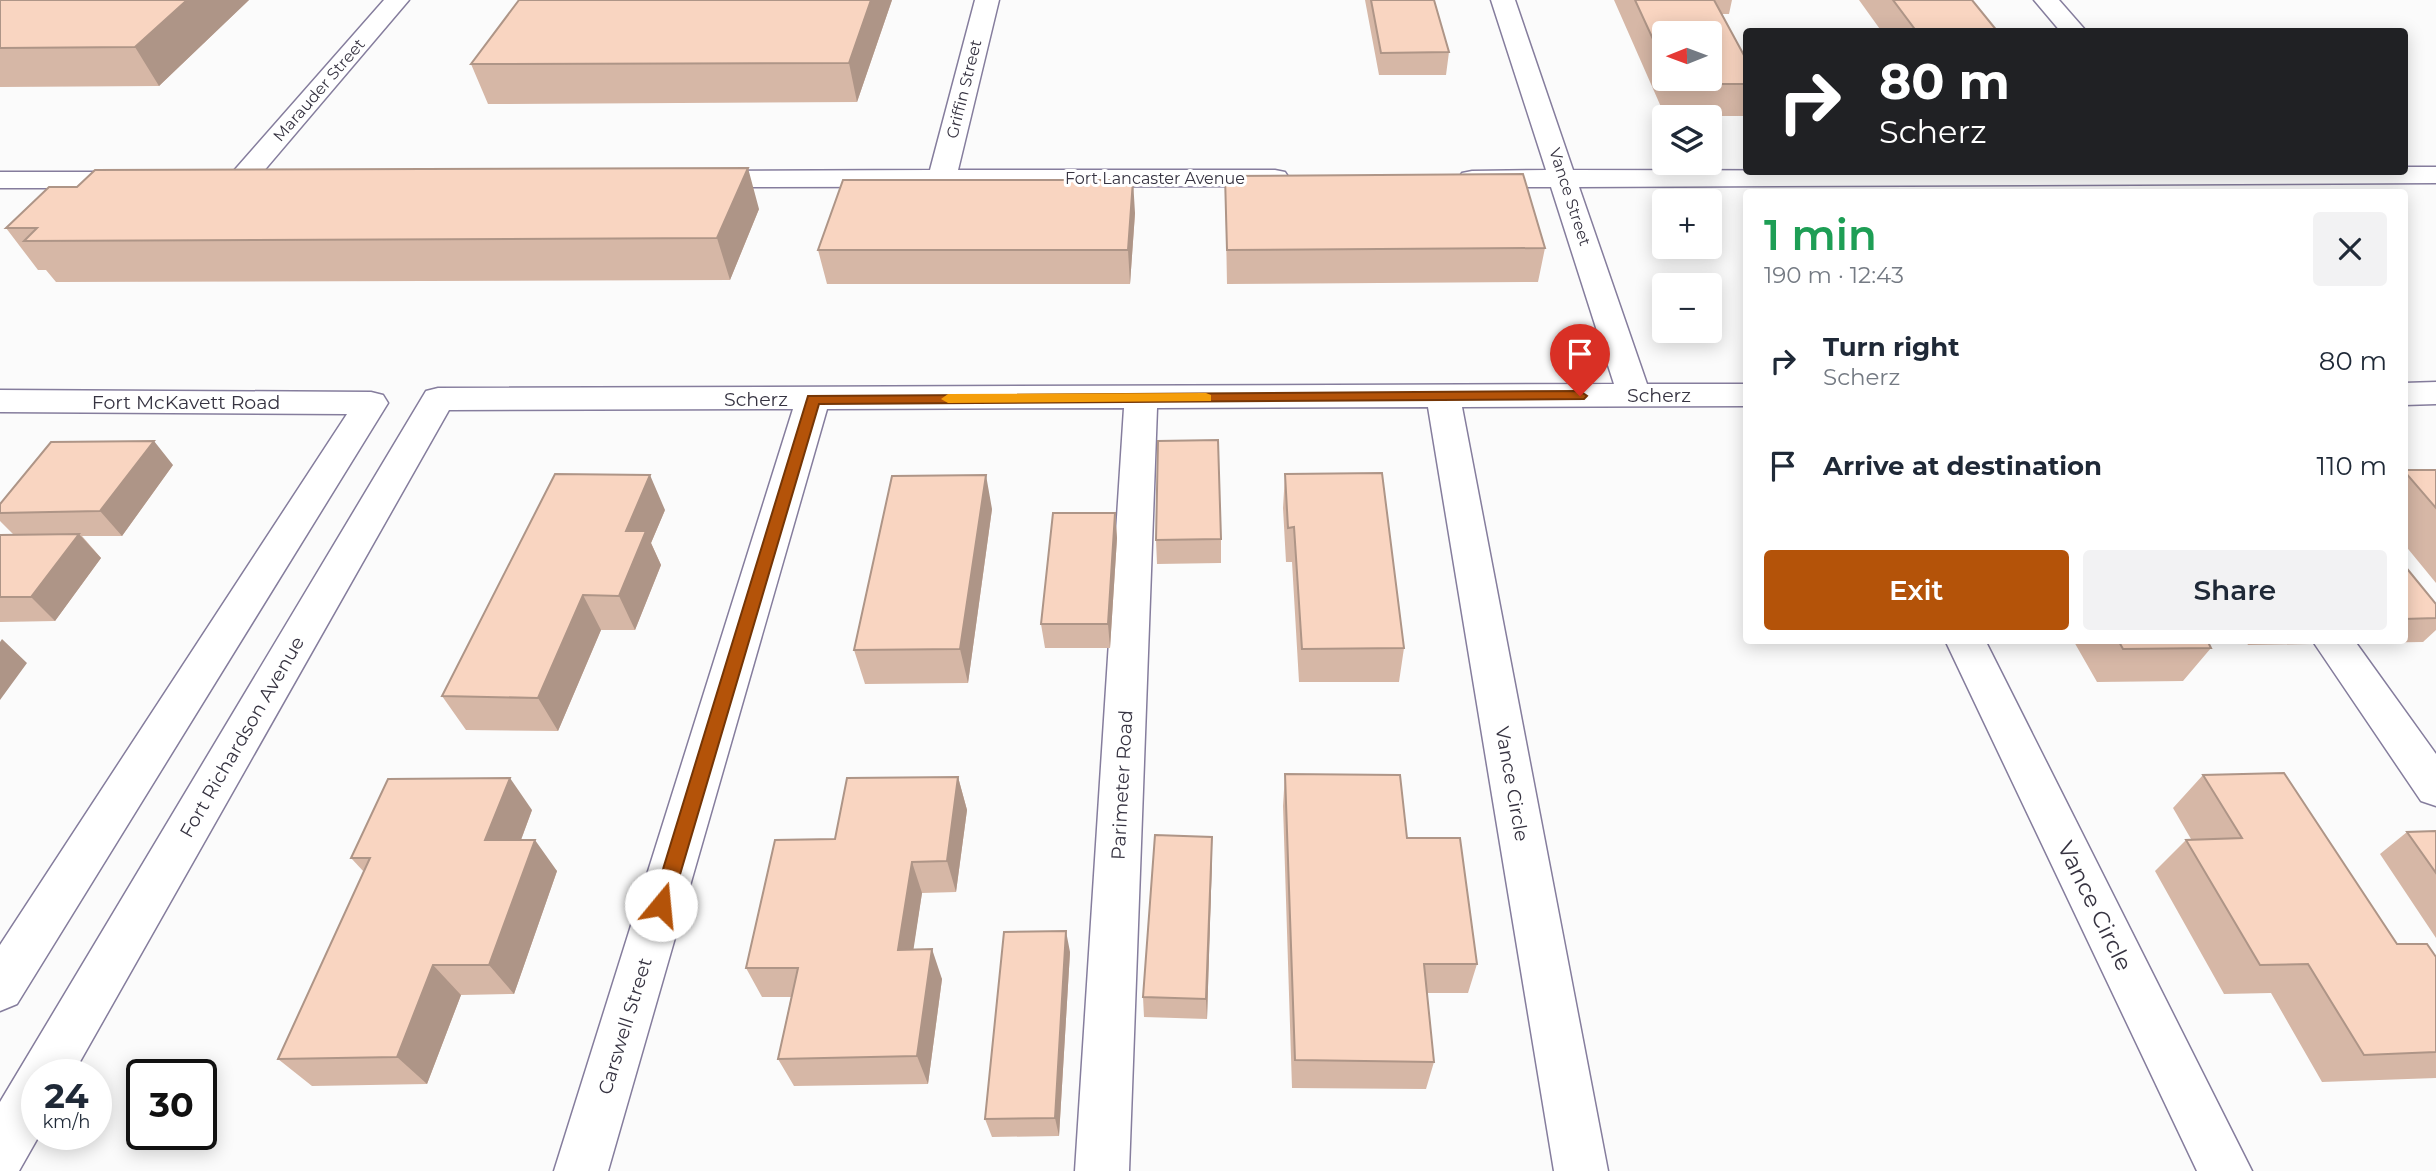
<!DOCTYPE html>
<meta charset="utf-8">
<style>
:root{--surface:#fff;--page:#f2f2f3;--text:#1f2937;--muted:#747a83;--accent:#b45309}
body{margin:0;font-family:Montserrat,sans-serif;background:var(--page);color:var(--text);height:100vh;display:flex;flex-direction:column;font-size:26px;white-space:nowrap}
*{box-sizing:border-box;margin:0}
p{font-size:23px;color:var(--muted)}
.icon{flex:none;width:38px;height:38px;fill:none;stroke:currentColor;stroke-width:2;stroke-linecap:round;stroke-linejoin:round}
.map{position:relative;flex:1;overflow:hidden}
.drawer{position:absolute;left:1743px;top:189px;width:665px;height:455px;display:flex;flex-direction:column;background:var(--surface);border-radius:7px;box-shadow:0 4px 18px #0003}
.drawer>*{flex:none}
.hud{position:absolute;left:1743px;top:28px;width:665px;height:147px;border-radius:7px;box-shadow:0 4px 18px #0003;background:#202124;color:#fff;overflow:hidden}
.needle{width:46px;rotate:269deg}
.tools{position:absolute;left:1652px;top:21px;display:grid;gap:14px}
.tools a{display:grid;place-items:center;width:70px;height:70px;border-radius:7px;background:var(--surface);box-shadow:0 4px 18px #0003;font-size:35px}
.speed{position:absolute;left:21px;top:1059px;display:flex;gap:14px;font-size:35px;font-weight:700;text-align:center}
.speed>*{display:grid;place-content:center;width:91px;height:91px;border-radius:50%;background:var(--surface);box-shadow:0 4px 18px #0003;line-height:1}
.speed small{font-size:18px;font-weight:400}
.speed .limit{border:4px solid #111;border-radius:10px;background:#fff;color:#111}
.pin{position:absolute;display:grid;place-items:center;width:60px;height:60px;color:#fff;margin:-72px -30px;border-radius:50% 50% 50% 0;rotate:-45deg;box-shadow:0 0 7px #0007}
.pin .icon{rotate:45deg}
.me{position:absolute;width:77px;margin:-38px;rotate:17deg;stroke-linejoin:round;filter:drop-shadow(0 0 5px #0008)}
.turn{display:flex;align-items:center;gap:24px;height:147px;padding:0 21px;font-size:32px}
.turn .icon{width:91px;height:91px;stroke-width:2.5}
.turn b{display:block;font-size:49px;line-height:60px}
.round{display:grid;place-items:center;flex:none;width:74px;height:74px;border-radius:7px;background:var(--page)}
.head{display:flex;align-items:center;justify-content:space-between;height:119px;padding:0 21px}
h1{font-size:42px;font-weight:600;line-height:52px;color:#1e9e55}
.primary-button{display:flex;gap:14px;margin-top:auto;padding:14px 21px}
.primary-button a{flex:1;height:80px;border-radius:7px;background:var(--accent);color:#fff;font-size:28px;font-weight:600;line-height:80px;text-align:center}
.primary-button a+a{background:var(--page);color:var(--text)}
ul{padding:0;list-style:none}
li{display:flex;align-items:center;gap:21px;height:105px;padding:0 21px}
li div{flex:1}
li b{display:block;font-size:26px}
li em{font-style:normal}
.map>svg:first-child{display:block}
.lines{fill:none;stroke-linecap:round;stroke-linejoin:round}
.minor-casing{stroke:#857d9d;stroke-width:3}
.minor{fill:#fff;fill-rule:evenodd}
.wall{fill:#d6b7a6;fill-rule:evenodd}
.shaded-wall{fill:#ae9587}
.building{fill:#f9d5c1;stroke:#ae9587;stroke-width:2}
.route{fill:#b45309;stroke:#753606;stroke-width:2}
.slow{fill:#f59e0b}
.labels{text-anchor:middle;dominant-baseline:central;stroke-width:6;stroke-linejoin:round;paint-order:stroke}
.far-street-label{font-size:16px;fill:#363341;stroke:#fff}
.street-label{font-size:19px;fill:#363341;stroke:#fff}
.near-street-label{font-size:23px;fill:#363341;stroke:#fff}
</style>
<div class="map">
<svg width="2436" height="1171" viewBox="0 0 2436 1171">
<rect width="100%" height="100%" fill="#fbfbfb"/>
<g class="lines">
<g class="minor-casing">
<path id="minor" d="M 384,0 L 409,0 L 251,186 L 241,188 L 231,186 L 227,180 L 231,174 Z
M 975,0 L 999,0 L 958,170 L 1275,170 L 1285,172 L 1289,178 L 1285,184 L 1275,186 L 699,187 L 689,185 L 685,179 L 689,173 L 699,171 L 930,170 Z
M 1491,0 L 1515,0 L 1573,170 L 2404,172 L 2404,167 L 2436,167 L 2436,183 L 1579,187 L 1647,384 L 1746,384 L 1746,406 L 1462,407 L 1608,1171 L 1554,1171 L 1428,407 L 1157,408 L 1129,1171 L 1075,1171 L 1124,408 L 827,409 L 608,1171 L 554,1171 L 793,409 L 449,410 L 73,1074 L 37,1074 L 37,1134 L 40,1134 L 19,1171 L 0,1171 L 0,1102 L 426,391 L 438,388 L 1614,384 L 1551,187 L 1472,187 L 1462,185 L 1458,179 L 1462,173 L 1472,171 L 1546,170 Z
M 2034,0 L 2059,0 L 2087,32 L 2061,32 Z
M 0,172 L 138,172 L 148,174 L 152,180 L 148,186 L 138,188 L 0,188 Z
M 2436,382 L 2436,404 L 2404,405 L 2404,383 Z
M 0,390 L 371,392 L 383,395 L 388,403 L 17,1004 L 0,1011 L 0,945 L 347,414 L 0,412 Z
M 1945,640 L 1985,640 L 2252,1171 L 2197,1171 Z
M 2312,640 L 2354,640 L 2436,754 L 2436,806 L 2421,801 Z"/>
</g>
<use href="#minor" class="minor"/>
</g>
<path class="wall" d="M 0,0 L 249,0 L 159,86 L 0,87 Z
M 892,0 L 857,102 L 488,104 L 471,64 Z
M 1365,0 L 1434,0 L 1449,52 L 1446,75 L 1379,75 Z
M 1614,0 L 1732,0 L 1729,14 L 1722,14 L 1746,59 L 1746,116 L 1665,116 ZM 1664,33 L 1710,79 L 1664,79 Z
M 1859,0 L 1972,0 L 1998,32 L 1882,32 Z
M 1225,176 L 1545,248 L 1538,282 L 1227,284 Z
M 759,209 L 730,280 L 56,282 L 46,270 L 38,270 L 6,228 Z
M 1135,213 L 1130,284 L 827,284 L 818,250 Z
M 173,465 L 122,536 L 82,536 L 101,558 L 55,621 L 0,622 L 0,535 L 13,534 L 0,521 L 0,504 Z
M 2404,470 L 2436,470 L 2436,583 L 2404,544 Z
M 1285,474 L 1404,648 L 1399,682 L 1299,682 L 1292,562 L 1286,562 L 1283,508 Z
M 992,509 L 968,683 L 865,684 L 854,650 Z
M 665,510 L 651,543 L 661,565 L 635,630 L 601,630 L 558,731 L 466,730 L 442,696 Z
M 1115,513 L 1117,538 L 1110,648 L 1045,648 L 1041,624 Z
M 1221,539 L 1221,563 L 1157,564 L 1156,540 Z
M 2404,565 L 2436,604 L 2436,630 L 2423,642 L 2353,643 L 2351,640 L 2404,640 Z
M 2073,640 L 2207,640 L 2211,648 L 2183,681 L 2097,682 Z
M 2245,640 L 2313,640 L 2310,644 L 2248,645 Z
M 1285,774 L 1407,838 L 1477,964 L 1468,993 L 1427,993 L 1434,1062 L 1426,1089 L 1292,1088 L 1283,806 Z
M 2203,775 L 2397,944 L 2436,957 L 2436,1078 L 2322,1082 L 2271,993 L 2224,994 L 2155,871 L 2186,840 L 2191,839 L 2173,808 Z
M 958,777 L 967,810 L 956,892 L 922,893 L 913,949 L 942,979 L 928,1084 L 794,1086 L 778,1059 L 791,997 L 762,997 L 746,968 L 835,839 Z
M 532,810 L 521,840 L 557,871 L 514,994 L 461,995 L 427,1084 L 312,1086 L 278,1059 L 364,872 L 351,858 Z
M 2436,831 L 2436,938 L 2380,854 L 2407,832 Z
M 1212,859 L 1207,1019 L 1144,1017 L 1143,997 Z
M 1070,952 L 1059,1136 L 992,1137 L 985,1119 Z"/>
<path class="shaded-wall" d="M 187,0 L 249,0 L 159,86 L 135,47 Z
M 871,0 L 892,0 L 857,102 L 849,63 Z
M 748,168 L 759,209 L 730,280 L 717,238 Z
M 1133,180 L 1135,213 L 1130,284 L 1128,250 Z
M 154,441 L 173,465 L 122,536 L 100,511 Z
M 650,475 L 665,510 L 651,543 L 661,565 L 635,630 L 619,596 L 626,531 Z
M 986,475 L 992,509 L 968,683 L 960,649 Z
M 1115,513 L 1117,538 L 1110,648 L 1108,624 Z
M 79,534 L 101,558 L 55,621 L 31,597 Z
M 583,595 L 601,630 L 558,731 L 538,698 Z
M 2,639 L 27,663 L 0,700 L 0,642 Z
M 958,777 L 967,810 L 956,892 L 947,861 Z
M 510,778 L 532,810 L 509,872 L 485,840 Z
M 1212,837 L 1212,859 L 1207,1019 L 1206,999 Z
M 535,840 L 557,871 L 514,994 L 489,965 Z
M 912,862 L 922,893 L 909,979 L 898,950 Z
M 1066,931 L 1070,952 L 1059,1136 L 1055,1118 Z
M 932,949 L 942,979 L 928,1084 L 917,1056 Z
M 433,965 L 461,995 L 427,1084 L 397,1057 Z"/>
<path class="building" d="M 0,0 L 187,0 L 135,47 L 0,48 Z
M 519,0 L 871,0 L 849,63 L 471,64 Z
M 1371,0 L 1434,0 L 1449,52 L 1381,53 Z
M 1635,0 L 1714,0 L 1746,59 L 1746,84 L 1674,84 L 1672,79 L 1710,79 L 1710,33 L 1664,33 L 1664,63 Z
M 1893,0 L 1972,0 L 1998,32 L 1917,32 Z
M 748,168 L 717,238 L 24,241 L 37,228 L 6,228 L 49,187 L 77,187 L 95,170 Z
M 1523,174 L 1545,248 L 1227,250 L 1225,176 Z
M 843,180 L 1133,180 L 1128,250 L 818,250 Z
M 1218,440 L 1221,539 L 1156,540 L 1158,441 Z
M 154,441 L 100,511 L 0,513 L 0,504 L 51,442 Z
M 2404,470 L 2436,470 L 2436,508 L 2404,471 Z
M 1382,473 L 1404,648 L 1302,649 L 1294,527 L 1288,528 L 1285,474 Z
M 555,474 L 650,475 L 626,531 L 646,531 L 619,596 L 583,595 L 538,698 L 442,696 Z
M 986,475 L 960,649 L 854,650 L 892,476 Z
M 1053,513 L 1115,513 L 1108,624 L 1041,624 Z
M 79,534 L 31,597 L 0,597 L 0,535 Z
M 2404,565 L 2436,604 L 2436,618 L 2404,619 Z
M 2118,640 L 2207,640 L 2211,648 L 2123,649 Z
M 2284,773 L 2397,944 L 2427,944 L 2436,957 L 2436,1052 L 2364,1055 L 2308,964 L 2260,965 L 2186,840 L 2242,838 L 2203,775 Z
M 1285,774 L 1400,775 L 1407,838 L 1460,838 L 1477,964 L 1424,964 L 1434,1062 L 1295,1060 Z
M 958,777 L 947,861 L 912,862 L 898,950 L 932,949 L 917,1056 L 778,1059 L 798,968 L 746,968 L 775,840 L 835,839 L 847,778 Z
M 510,778 L 485,840 L 535,840 L 489,965 L 433,965 L 397,1057 L 278,1059 L 370,858 L 351,858 L 388,779 Z
M 2436,831 L 2436,873 L 2407,832 Z
M 1155,835 L 1212,837 L 1206,999 L 1143,997 Z
M 1066,931 L 1055,1118 L 985,1119 L 1004,932 Z"/>
<path class="route" d="M 1580,391 L 1587,396 L 1584,399 L 819,404 L 671,905 L 668,911 L 661,914 L 654,911 L 652,905 L 808,396 Z"/>
<path class="slow" d="M 1206,393 L 1211,395 L 1211,401 L 948,403 L 941,399 L 948,394 Z"/>
<g class="labels">
<g class="far-street-label">
<text transform="translate(964 89) rotate(-76)">Griffin Street</text>
<text transform="translate(319 90) rotate(-49)">Marauder Street</text>
<text x="1155" y="178">Fort Lancaster Avenue</text>
<text transform="translate(1570 197) rotate(72)">Vance Street</text>
</g>
<g class="street-label">
<text x="1659" y="395">Scherz</text>
<text x="756" y="399">Scherz</text>
<text x="186" y="402">Fort McKavett Road</text>
<text transform="translate(242 737) rotate(-60)">Fort Richardson Avenue</text>
<text transform="translate(1512 784) rotate(80)">Vance Circle</text>
<text transform="translate(1122 785) rotate(-87)">Parimeter Road</text>
<text transform="translate(625 1026) rotate(-73)">Carswell Street</text>
</g>
<g class="near-street-label">
<text transform="translate(2095 906) rotate(64)">Vance Circle</text>
</g>
</g>
</svg>
<div class="tools">
<a><svg class="needle" viewBox="-14 -14 28 28"><path d="M0-13l5 13h-10z" fill="#e53935"/><path d="M0 13l5-13h-10z" fill="#747a83"/></svg></a>
<a><svg class="icon" aria-label="layers" viewBox="0 0 24 24"><path d="M12 4l9 5-9 5-9-5zM3 14l9 5 9-5"/></svg></a>
<a>+</a>
<a>−</a>
</div>
<div class="speed"><div>24<small>km/h</small></div><div class="limit">30</div></div>
<div class="pin" style="left:1580px;top:396px;background:#d93025"><svg class="icon" aria-label="arrive" viewBox="0 0 24 24"><path d="M6 21V4h12l-3 4 3 4H6"/></svg></div>
<svg class="me" style="left:661px;top:905px" viewBox="-20 -20 40 40"><circle r="19" fill="#fff"/><path d="M0-13L10 11 0 6-10 11z" fill="#b45309"/></svg>
<div class="hud">
<div class="turn"><svg class="icon" aria-label="right" viewBox="0 0 24 24"><path d="M7 20v-9h11M14 6l5 5-5 5"/></svg><div><b>80 m</b>Scherz</div></div>
</div>
<section class="drawer">
<div class="head"><div><h1>1 min</h1><p>190 m · 12:43</p></div><a class="round"><svg class="icon" aria-label="close" viewBox="0 0 24 24"><path d="M6 6l12 12M18 6L6 18"/></svg></a></div>
<ul>
<li><svg class="icon" aria-label="right" viewBox="0 0 24 24"><path d="M7 20v-9h11M14 6l5 5-5 5"/></svg><div><b>Turn right</b><p>Scherz</p></div><em>80 m</em></li>
<li><svg class="icon" aria-label="arrive" viewBox="0 0 24 24"><path d="M6 21V4h12l-3 4 3 4H6"/></svg><div><b>Arrive at destination</b></div><em>110 m</em></li>
</ul>
<div class="primary-button"><a>Exit</a><a>Share</a></div>
</section>
</div>
